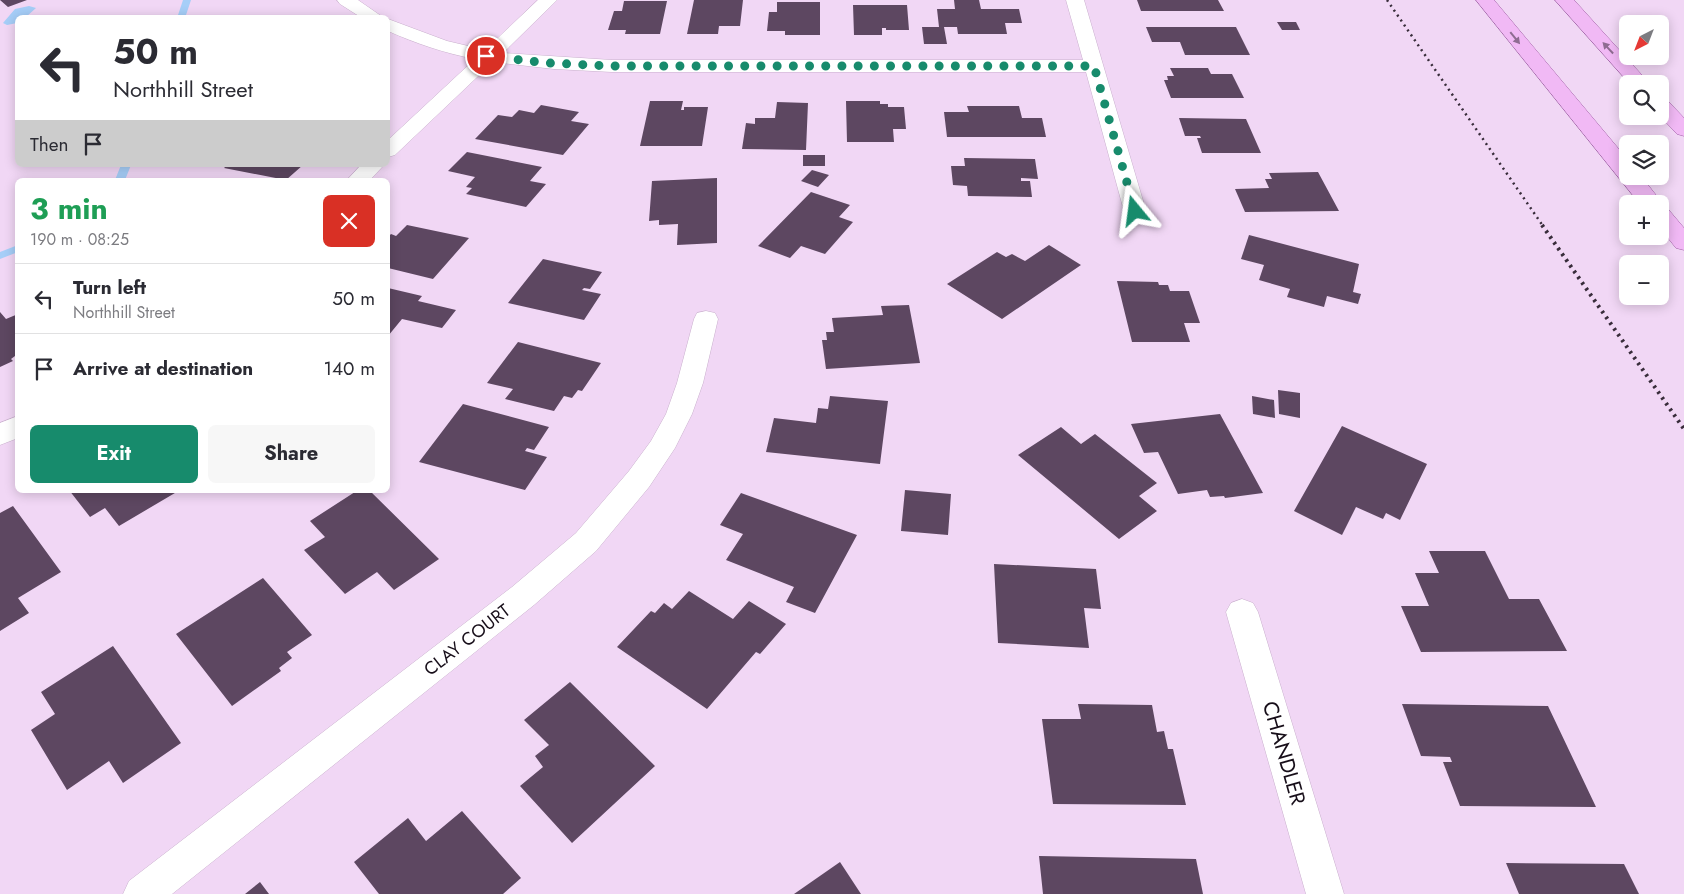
<!DOCTYPE html>
<meta charset="utf-8">
<style>
:root{--surface:#fff;--page:#f7f7f7;--text:#2b2b33;--muted:#7c7c81;--line:#e1e1e2;--accent:#178b6c}
body{margin:0;font-family:Jost,sans-serif;background:var(--page);color:var(--text);height:100vh;display:flex;flex-direction:column;font-size:19px;white-space:nowrap}
*{box-sizing:border-box;margin:0}
p{font-size:16px;color:var(--muted)}
.icon{flex:none;width:28px;height:28px;fill:none;stroke:currentColor;stroke-width:2;stroke-linecap:round;stroke-linejoin:round}
.map{position:relative;flex:1;overflow:hidden}
.sheet{position:absolute;left:15px;top:178px;width:375px;height:315px;display:flex;flex-direction:column;background:var(--surface);border-radius:8px;box-shadow:0 2px 12px #0003}
.sheet>*{flex:none}
.guide{position:absolute;left:15px;top:15px;width:375px;height:152px;border-radius:8px;box-shadow:0 2px 12px #0003;background:#fff;color:var(--text);overflow:hidden}
.needle{width:32px;rotate:222deg}
.controls{position:absolute;left:1619px;top:15px;display:grid;gap:10px}
.controls a{display:grid;place-items:center;width:50px;height:50px;border-radius:8px;background:var(--surface);box-shadow:0 2px 12px #0003;font-size:25px}
.pin{position:absolute;display:grid;place-items:center;width:42px;height:42px;color:#fff;margin:-21px;border:2px solid #fff;border-radius:50%;box-shadow:0 1px 5px #0007}
.me{position:absolute;width:55px;margin:-28px;rotate:344deg;stroke-linejoin:round;filter:drop-shadow(0 0 4px #0008)}
.turn{display:flex;align-items:center;gap:18px;height:105px;padding:0 15px;font-size:22px}
.turn .icon{width:65px;height:65px;stroke-width:2.5}
.turn b{display:block;font-size:35px;line-height:42px}
.then{display:flex;align-items:center;height:48px;padding:0 15px;background:#0003;gap:10px;font-size:19px}
.round{display:grid;place-items:center;flex:none;width:52px;height:52px;border-radius:8px;background:var(--page)}
.summary{display:flex;align-items:center;justify-content:space-between;height:85px;padding:0 15px}
h1{font-size:30px;font-weight:700;line-height:38px;color:#1e9e55}
.action{display:flex;gap:10px;margin-top:auto;padding:10px 15px}
.action a{flex:1;height:58px;border-radius:8px;background:var(--accent);color:#fff;font-size:20px;font-weight:700;line-height:58px;text-align:center}
.action a+a{background:var(--page);color:var(--text)}
ul{padding:0;list-style:none}
li{display:flex;align-items:center;gap:15px;height:70px;padding:0 15px;border-top:1px solid var(--line)}
li div{flex:1}
li b{display:block;font-size:19px}
li em{font-style:normal}
.map>svg:first-child{display:block}
.water{fill:#a6cef8}
.lines{fill:none;stroke-linecap:round;stroke-linejoin:round}
.stream{fill:#a6cef8;fill-rule:evenodd}
.building{fill:#5d4761}
.minor-casing{stroke:#c9b0cd;stroke-width:1}
.primary-casing{stroke:#9e5fa4;stroke-width:1}
.minor{fill:#fff;fill-rule:evenodd}
.primary{fill:#f1b9f5;fill-rule:evenodd}
.rail-far1{stroke:#382c3a;stroke-width:2.5;stroke-dasharray:2 4;stroke-linecap:butt}
.rail{stroke:#382c3a;stroke-width:4;stroke-dasharray:2.5 4.5;stroke-linecap:butt}
.oneway{fill:#8f6c92}
.route{stroke:#178b6c;stroke-width:9;stroke-dasharray:0 16.2}
.labels{text-anchor:middle;dominant-baseline:central;stroke-width:5;stroke-linejoin:round;paint-order:stroke}
.street-label{font-size:18px;fill:#170e19;stroke:#fff}
.near-street-label{font-size:21px;fill:#170e19;stroke:#fff}
</style>
<div class="map">
<svg width="1684" height="894" viewBox="0 0 1684 894">
<rect width="100%" height="100%" fill="#f1d7f5"/>
<path class="water" d="M 29,6 L 36,8 L 26,17 L 18,18 L 17,23 L 7,25 L 3,23 L 15,9 Z"/>
<g class="lines">
<path class="stream" d="M 183,0 L 191,0 L 185,18 L 177,18 Z
M 121,165 L 131,165 L 125,180 L 115,180 Z
M 18,245 L 18,252 L 0,259 L 0,252 Z"/>
</g>
<path class="building" d="M 0,0 L 27,0 L 8,7 Z
M 694,0 L 743,0 L 740,26 L 719,26 L 718,34 L 687,34 Z
M 954,0 L 979,0 L 981,9 L 1019,9 L 1022,23 L 1005,23 L 1007,34 L 958,34 L 957,27 L 944,27 L 947,44 L 924,44 L 922,27 L 939,27 L 937,9 L 955,9 Z
M 1137,0 L 1218,0 L 1224,11 L 1141,11 Z
M 624,1 L 667,1 L 660,34 L 625,34 L 626,30 L 608,30 L 614,11 L 622,11 Z
M 777,2 L 820,2 L 820,35 L 785,35 L 785,31 L 767,31 L 769,12 L 777,12 Z
M 853,5 L 907,5 L 909,30 L 886,30 L 886,28 L 882,28 L 882,35 L 854,35 Z
M 1277,22 L 1296,22 L 1300,30 L 1282,30 Z
M 1146,27 L 1236,27 L 1250,55 L 1185,55 L 1180,42 L 1152,42 Z
M 1170,68 L 1208,68 L 1211,74 L 1232,74 L 1244,98 L 1171,98 L 1164,80 L 1168,80 L 1167,76 L 1174,76 Z
M 650,101 L 683,101 L 681,110 L 684,110 L 684,107 L 708,107 L 702,146 L 640,146 Z
M 846,101 L 880,101 L 880,104 L 888,104 L 888,107 L 904,107 L 906,129 L 893,129 L 894,142 L 847,142 Z
M 777,102 L 808,103 L 806,150 L 742,149 L 746,123 L 755,124 L 755,118 L 775,118 Z
M 541,105 L 579,112 L 571,121 L 589,124 L 563,155 L 475,139 L 498,115 L 512,117 L 519,110 L 534,113 Z
M 967,106 L 1019,106 L 1022,118 L 1042,118 L 1046,137 L 947,137 L 944,112 L 969,112 Z
M 1179,118 L 1246,119 L 1261,153 L 1202,153 L 1197,138 L 1201,138 L 1200,136 L 1185,136 Z
M 467,152 L 542,167 L 530,181 L 546,184 L 526,207 L 466,194 L 472,188 L 466,187 L 475,177 L 448,171 Z
M 803,155 L 825,155 L 825,166 L 803,166 Z
M 964,158 L 1035,159 L 1038,179 L 1021,178 L 1021,181 L 1030,181 L 1032,197 L 968,196 L 967,186 L 953,185 L 951,166 L 965,166 Z
M 227,165 L 303,165 L 286,180 L 224,168 Z
M 812,170 L 829,175 L 818,187 L 801,181 Z
M 1318,172 L 1339,211 L 1245,212 L 1235,189 L 1269,188 L 1265,179 L 1272,179 L 1269,173 Z
M 717,178 L 717,243 L 677,245 L 678,224 L 659,225 L 659,220 L 649,221 L 652,181 Z
M 811,192 L 850,205 L 839,217 L 853,222 L 825,254 L 801,246 L 790,258 L 758,246 Z
M 407,225 L 469,238 L 433,279 L 388,268 L 388,237 L 391,234 L 396,236 Z
M 1249,235 L 1359,264 L 1353,292 L 1361,294 L 1358,304 L 1327,296 L 1324,307 L 1287,297 L 1290,289 L 1259,280 L 1264,265 L 1241,259 Z
M 1049,245 L 1081,265 L 1002,319 L 947,284 L 997,252 L 1006,257 L 1012,254 L 1025,261 Z
M 543,259 L 602,272 L 590,289 L 584,288 L 582,290 L 601,294 L 584,320 L 508,303 Z
M 1117,281 L 1158,282 L 1159,285 L 1168,285 L 1170,291 L 1189,291 L 1200,323 L 1184,323 L 1190,342 L 1132,342 Z
M 388,288 L 422,296 L 418,301 L 456,310 L 442,328 L 402,319 L 388,336 Z
M 909,305 L 920,363 L 826,369 L 822,340 L 827,340 L 826,332 L 834,332 L 832,318 L 883,315 L 881,306 Z
M 0,312 L 6,319 L 18,314 L 18,360 L 15,356 L 11,359 L 13,361 L 0,367 Z
M 518,342 L 601,363 L 582,391 L 578,390 L 572,398 L 564,396 L 554,411 L 505,399 L 513,389 L 487,383 Z
M 1278,390 L 1300,393 L 1300,418 L 1279,414 Z
M 830,396 L 888,401 L 880,464 L 766,452 L 774,418 L 816,423 L 818,408 L 828,409 Z
M 1252,396 L 1274,400 L 1275,418 L 1253,414 Z
M 463,404 L 549,427 L 534,450 L 527,448 L 525,451 L 547,457 L 525,490 L 419,462 Z
M 1220,414 L 1263,493 L 1225,498 L 1224,496 L 1210,497 L 1207,490 L 1178,494 L 1158,452 L 1144,453 L 1131,424 Z
M 1342,426 L 1427,464 L 1400,520 L 1386,513 L 1383,519 L 1356,507 L 1342,535 L 1294,511 Z
M 1061,427 L 1081,444 L 1095,434 L 1157,483 L 1139,496 L 1157,511 L 1119,539 L 1018,455 Z
M 69,490 L 180,490 L 119,526 L 105,508 L 90,517 Z
M 358,490 L 369,490 L 439,559 L 394,590 L 377,572 L 345,594 L 304,550 L 325,537 L 310,521 Z
M 905,490 L 951,494 L 948,535 L 901,531 Z
M 741,493 L 857,535 L 815,613 L 786,602 L 794,587 L 726,560 L 743,534 L 720,525 Z
M 13,506 L 61,572 L 18,598 L 29,613 L 0,631 L 0,513 Z
M 1429,551 L 1485,551 L 1509,599 L 1539,599 L 1567,651 L 1421,652 L 1401,606 L 1429,606 L 1415,573 L 1439,573 Z
M 994,564 L 1096,569 L 1101,609 L 1084,608 L 1089,648 L 998,643 Z
M 263,578 L 312,635 L 287,652 L 292,658 L 279,668 L 281,671 L 232,706 L 176,634 Z
M 689,591 L 733,619 L 749,601 L 786,624 L 760,654 L 756,652 L 707,709 L 617,647 L 651,611 L 655,613 L 664,603 L 672,609 Z
M 113,646 L 181,743 L 123,783 L 109,761 L 67,790 L 31,730 L 55,714 L 41,692 Z
M 570,682 L 655,766 L 572,843 L 520,786 L 543,767 L 535,756 L 549,745 L 524,720 Z
M 1078,704 L 1152,705 L 1157,732 L 1164,731 L 1168,749 L 1173,749 L 1186,805 L 1053,804 L 1042,719 L 1081,719 Z
M 1402,704 L 1548,706 L 1596,807 L 1460,806 L 1443,762 L 1452,762 L 1450,757 L 1421,756 Z
M 462,811 L 521,878 L 503,894 L 379,894 L 354,862 L 408,818 L 426,841 Z
M 1039,856 L 1196,859 L 1203,894 L 1043,894 Z
M 840,862 L 861,894 L 794,894 Z
M 1506,863 L 1624,864 L 1639,894 L 1519,894 Z
M 260,882 L 269,894 L 245,894 Z"/>
<g class="lines">
<g class="minor-casing">
<path id="minor" d="M 337,0 L 358,0 L 384,18 L 362,18 L 340,4 Z
M 538,0 L 557,0 L 503,53 L 612,60 L 1083,60 L 1066,0 L 1084,0 L 1146,211 L 1143,216 L 1135,218 L 1127,216 L 1124,211 L 1086,72 L 612,72 L 554,69 L 493,62 L 395,155 L 388,157 L 388,140 L 475,59 C 444,53 415,43 388,31 L 388,19 L 447,41 L 485,50 Z
M 361,165 L 384,165 L 370,180 L 347,180 Z
M 706,311 L 715,313 L 718,319 L 703,383 L 692,414 L 675,448 L 649,487 L 596,551 L 534,605 L 172,894 L 123,894 L 129,881 L 512,587 L 576,533 L 629,471 L 651,441 L 666,414 L 677,383 L 694,319 L 697,313 Z
M 18,416 L 18,438 L 0,445 L 0,423 Z
M 1242,599 L 1253,603 L 1258,612 L 1344,894 L 1306,894 L 1226,612 L 1231,603 Z"/>
</g>
<g class="primary-casing">
<path id="primary" d="M 1476,0 L 1494,0 L 1628,160 L 1628,176 L 1641,176 L 1663,204 L 1661,207 L 1668,209 L 1684,228 L 1684,250 L 1676,248 L 1660,228 L 1660,204 L 1640,204 Z
M 1555,0 L 1574,0 L 1650,84 L 1630,84 Z
M 1660,98 L 1667,100 L 1684,118 L 1684,136 L 1677,134 L 1660,116 Z"/>
</g>
<use href="#minor" class="minor"/>
<use href="#primary" class="primary"/>
<path class="rail-far1" d="M 1387,0 L 1543,226"/>
<path class="rail" d="M 1542,225 L 1684,429"/>
</g>
<defs><path id="oneway-solid" d="M-6-.8H1V-3.2L6.5 0L1 3.2V.8H-6Z" transform="scale(1.25)"/></defs>
<g class="oneway">
<use href="#oneway-solid" transform="translate(1515 38) rotate(51)"/>
<use href="#oneway-solid" transform="translate(1608 48) rotate(-133)"/>
</g>
<g class="lines">
<path class="route" d="M 486,56 L 548,63 L 612,66 L 1094,66 L 1135,211"/>
</g>
<g class="labels">
<g class="street-label">
<text transform="translate(467 640) rotate(-38)">CLAY COURT</text>
</g>
<g class="near-street-label">
<text transform="translate(1284 753) rotate(74)">CHANDLER</text>
</g>
</g>
</svg>
<div class="controls">
<a><svg class="needle" viewBox="-14 -14 28 28"><path d="M0-13l5 13h-10z" fill="#e53935"/><path d="M0 13l5-13h-10z" fill="#7c7c81"/></svg></a>
<a><svg class="icon" aria-label="search" viewBox="0 0 24 24"><circle cx="10" cy="10" r="6"/><path d="M15 15l6 6"/></svg></a>
<a><svg class="icon" aria-label="layers" viewBox="0 0 24 24"><path d="M12 4l9 5-9 5-9-5zM3 14l9 5 9-5"/></svg></a>
<a>+</a>
<a>−</a>
</div>
<div class="pin" style="left:486px;top:56px;background:#d93025"><svg class="icon" aria-label="arrive" viewBox="0 0 24 24"><path d="M6 21V4h12l-3 4 3 4H6"/></svg></div>
<svg class="me" style="left:1135px;top:211px" viewBox="-20 -20 40 40"><path d="M0-17L14 15 0 8-14 15z" fill="#178b6c" stroke="#fff" stroke-width="4"/></svg>
<div class="guide">
<div class="turn"><svg class="icon" aria-label="left" viewBox="0 0 24 24"><path d="M17 20v-9H6M10 6l-5 5 5 5"/></svg><div><b>50 m</b>Northhill Street</div></div>
<div class="then">Then<svg class="icon" aria-label="arrive" viewBox="0 0 24 24"><path d="M6 21V4h12l-3 4 3 4H6"/></svg></div>
</div>
<section class="sheet">
<div class="summary"><div><h1>3 min</h1><p>190 m · 08:25</p></div><a class="round" style="background:#d93025;color:#fff"><svg class="icon" aria-label="close" viewBox="0 0 24 24"><path d="M6 6l12 12M18 6L6 18"/></svg></a></div>
<ul>
<li><svg class="icon" aria-label="left" viewBox="0 0 24 24"><path d="M17 20v-9H6M10 6l-5 5 5 5"/></svg><div><b>Turn left</b><p>Northhill Street</p></div><em>50 m</em></li>
<li><svg class="icon" aria-label="arrive" viewBox="0 0 24 24"><path d="M6 21V4h12l-3 4 3 4H6"/></svg><div><b>Arrive at destination</b></div><em>140 m</em></li>
</ul>
<div class="action"><a>Exit</a><a>Share</a></div>
</section>
</div>
